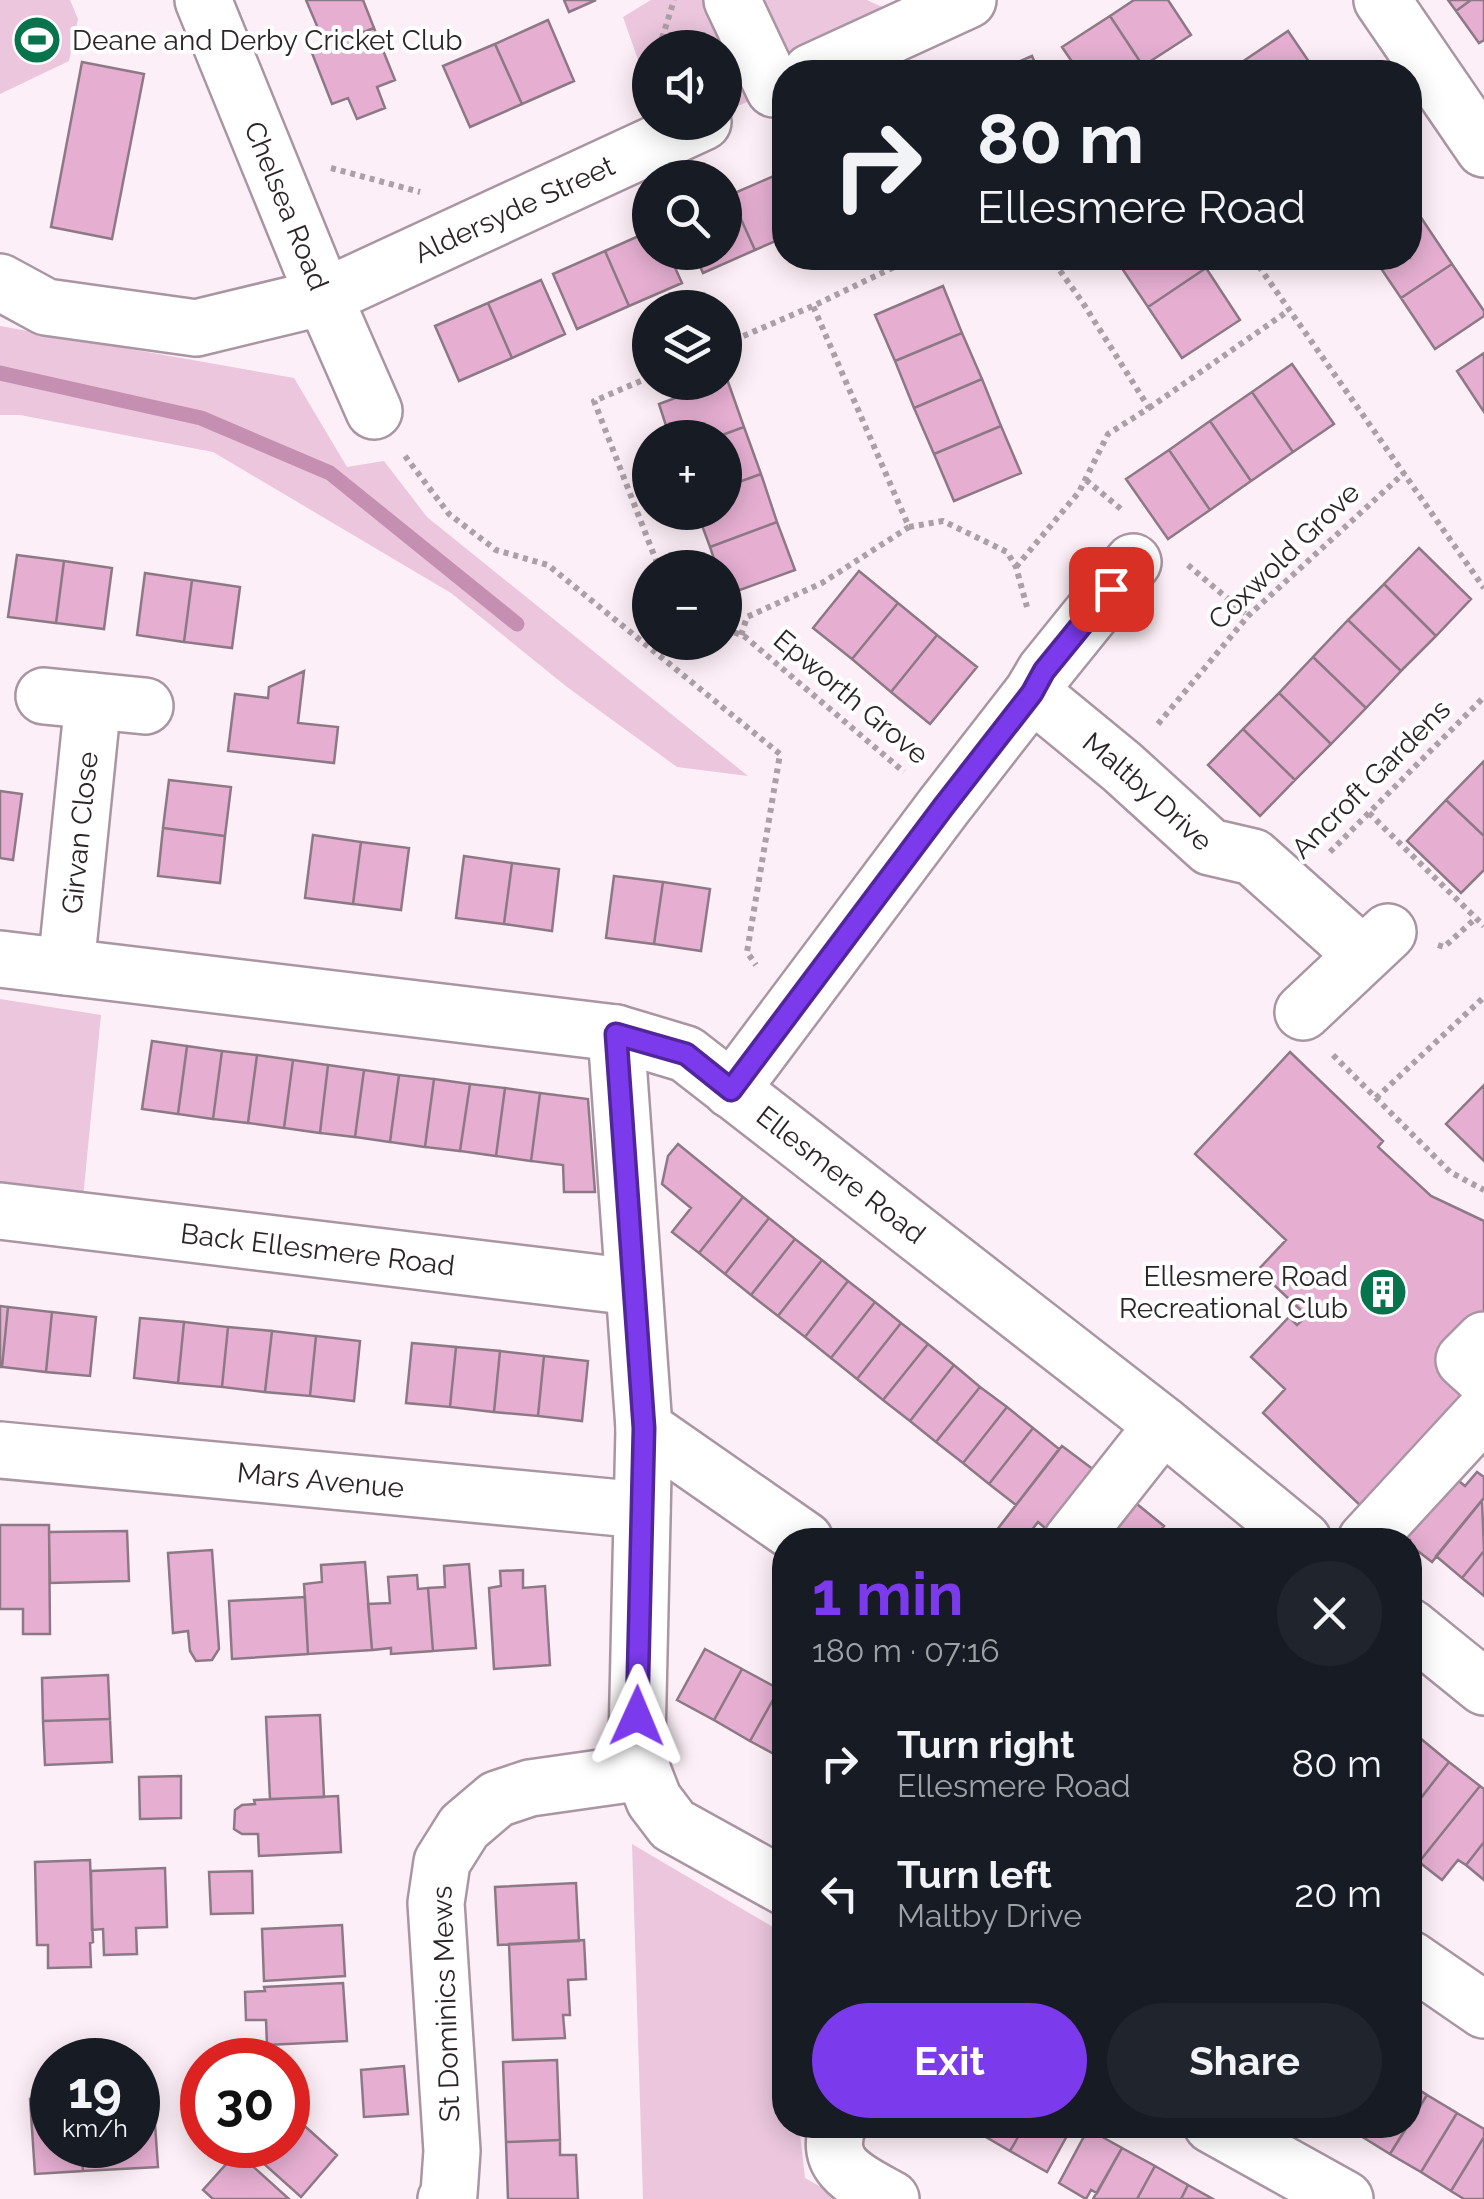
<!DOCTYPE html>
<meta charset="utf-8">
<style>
:root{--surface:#171b24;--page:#20242c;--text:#f1f3f6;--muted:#9ea1a6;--accent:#7c3aed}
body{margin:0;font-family:Raleway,sans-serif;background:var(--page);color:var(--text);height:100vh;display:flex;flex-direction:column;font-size:38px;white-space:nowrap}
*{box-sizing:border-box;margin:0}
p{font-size:32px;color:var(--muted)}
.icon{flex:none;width:55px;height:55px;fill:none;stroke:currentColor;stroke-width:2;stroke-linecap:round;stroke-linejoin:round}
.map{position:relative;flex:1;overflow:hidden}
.drawer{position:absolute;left:772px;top:1528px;width:650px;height:610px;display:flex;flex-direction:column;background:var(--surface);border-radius:40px;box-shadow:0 5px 25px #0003}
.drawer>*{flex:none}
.top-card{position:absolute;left:772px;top:60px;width:650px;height:210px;border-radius:40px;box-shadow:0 5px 25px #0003;background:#171b24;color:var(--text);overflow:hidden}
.controls{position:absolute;left:632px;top:30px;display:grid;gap:20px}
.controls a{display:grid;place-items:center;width:110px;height:110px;border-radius:50%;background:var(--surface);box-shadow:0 5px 25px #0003;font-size:50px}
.speed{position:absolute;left:30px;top:2038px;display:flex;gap:20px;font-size:50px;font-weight:700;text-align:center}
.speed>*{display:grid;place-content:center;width:130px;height:130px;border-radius:50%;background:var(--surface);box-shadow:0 5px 25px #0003;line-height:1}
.speed small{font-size:25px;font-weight:400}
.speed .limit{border:15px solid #d22;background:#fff;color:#111}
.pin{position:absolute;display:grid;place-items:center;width:85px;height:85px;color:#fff;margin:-42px;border-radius:20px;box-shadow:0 5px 15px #0006}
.me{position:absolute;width:110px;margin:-55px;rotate:1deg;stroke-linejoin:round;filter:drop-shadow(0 0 8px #0008)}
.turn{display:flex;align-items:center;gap:35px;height:210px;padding:0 40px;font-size:45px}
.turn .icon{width:130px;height:130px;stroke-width:2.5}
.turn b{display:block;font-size:70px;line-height:85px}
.round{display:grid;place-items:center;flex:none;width:105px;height:105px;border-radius:52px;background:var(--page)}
.headline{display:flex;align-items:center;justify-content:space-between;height:170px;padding:0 40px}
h1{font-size:60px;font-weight:700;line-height:75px;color:var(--accent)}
.button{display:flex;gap:20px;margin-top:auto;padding:20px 40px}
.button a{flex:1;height:115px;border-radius:60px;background:var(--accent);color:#fff;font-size:40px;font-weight:700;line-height:115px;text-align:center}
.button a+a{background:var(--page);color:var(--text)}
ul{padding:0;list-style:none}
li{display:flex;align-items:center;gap:30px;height:130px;padding:0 40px}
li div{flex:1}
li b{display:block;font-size:38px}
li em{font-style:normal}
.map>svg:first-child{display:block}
.green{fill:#ebc6dd}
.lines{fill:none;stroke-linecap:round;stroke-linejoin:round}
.stream{stroke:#c48fb0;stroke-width:15}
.building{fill:#e6afd2;stroke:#8d7985;stroke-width:2.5}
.minor-casing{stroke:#aa95a2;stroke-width:60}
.path{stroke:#aca0a7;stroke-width:6;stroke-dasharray:5 5;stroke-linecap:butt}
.minor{stroke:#fff;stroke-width:55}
.route-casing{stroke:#51269a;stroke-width:25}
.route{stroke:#7c3aed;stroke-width:18}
.labels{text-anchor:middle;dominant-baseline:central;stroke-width:8;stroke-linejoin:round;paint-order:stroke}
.poi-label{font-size:28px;fill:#2c2429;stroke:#fff;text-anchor:start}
.street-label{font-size:28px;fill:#2c2429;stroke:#fff}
</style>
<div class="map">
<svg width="1484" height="2199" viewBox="0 0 1484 2199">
<rect width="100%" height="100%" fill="#fdeff7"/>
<path class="green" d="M 0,0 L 70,0 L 78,19 L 69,61 L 0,94 Z
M 651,0 L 867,0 L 917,23 L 725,112 L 725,48 L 650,48 L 650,94 L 623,17 Z
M 0,326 L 294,378 L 347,467 L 384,461 L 427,517 L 748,776 L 677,767 L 567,687 L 451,593 L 213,452 L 20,415 L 0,415 Z
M 0,999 L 101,1015 L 82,1208 L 0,1196 Z
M 632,1844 L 785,1934 L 785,2125 L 805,2125 L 800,2134 L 805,2178 L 842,2199 L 643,2199 Z"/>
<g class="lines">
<path class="stream" d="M 0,373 L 201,418 L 330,473 L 517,624"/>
</g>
<path class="building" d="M 306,0 L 363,0 L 374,28 L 326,47 Z
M 564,0 L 596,0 L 569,12 Z
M 1134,0 L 1168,0 L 1191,35 L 1143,66 L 1110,16 Z
M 1448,0 L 1471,0 L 1456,11 Z
M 1471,0 L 1484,0 L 1484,40 L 1479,43 L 1456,11 Z
M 1110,16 L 1143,66 L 1133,72 L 1079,72 L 1062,47 Z
M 548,20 L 574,81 L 522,104 L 495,44 Z
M 374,28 L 395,80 L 377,87 L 385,108 L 357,119 L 348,98 L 332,104 L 312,53 Z
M 1288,31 L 1316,72 L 1245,72 L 1239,64 Z
M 495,44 L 522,104 L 470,127 L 443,66 Z
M 1032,56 L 1039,72 L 994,72 Z
M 82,62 L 144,74 L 112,239 L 51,227 Z
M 783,172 L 785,176 L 785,237 L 755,250 L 730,195 Z
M 730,195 L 755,250 L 703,273 L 694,252 L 725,252 L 725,198 Z
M 1418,213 L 1452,264 L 1401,298 L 1374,258 L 1410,258 L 1410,219 Z
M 650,231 L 650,252 L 668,252 L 682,283 L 629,306 L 605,251 Z
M 605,251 L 629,306 L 577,329 L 553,274 Z
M 1115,258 L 1199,258 L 1206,268 L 1148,307 Z
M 1452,264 L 1484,311 L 1484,316 L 1435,349 L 1401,298 Z
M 1206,268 L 1240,320 L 1182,358 L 1148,307 Z
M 541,280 L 565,334 L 512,358 L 488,303 Z
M 943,286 L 962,333 L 895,361 L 875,315 Z
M 488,303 L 512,358 L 459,381 L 435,326 Z
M 962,333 L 982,379 L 914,408 L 895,361 Z
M 1484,353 L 1484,412 L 1457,371 Z
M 1292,364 L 1334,424 L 1293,452 L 1252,392 Z
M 727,379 L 744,427 L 714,438 L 670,438 L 659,404 L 718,382 L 725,382 Z
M 982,379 L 1001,426 L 934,454 L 914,408 Z
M 1252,392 L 1293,452 L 1251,481 L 1210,421 Z
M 1210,421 L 1251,481 L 1210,510 L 1169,450 Z
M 1001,426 L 1021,473 L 954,501 L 934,454 Z
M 744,427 L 761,474 L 725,487 L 725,438 L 714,438 Z
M 1169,450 L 1210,510 L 1168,539 L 1126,479 Z
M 761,474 L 777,522 L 710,547 L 697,512 L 725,512 L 725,487 Z
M 777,522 L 795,570 L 726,595 L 725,568 L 717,568 L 710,547 Z
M 1419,548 L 1471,599 L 1436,636 L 1384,584 Z
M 17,555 L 64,561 L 56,623 L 8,617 Z
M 64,561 L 112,568 L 104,629 L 56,623 Z
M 859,571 L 898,603 L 852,659 L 813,628 Z
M 145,573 L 192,580 L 184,642 L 137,635 Z
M 192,580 L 240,587 L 232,648 L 184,642 Z
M 1384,584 L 1436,636 L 1401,671 L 1348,620 Z
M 898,603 L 937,635 L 891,692 L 852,659 Z
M 1348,620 L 1401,671 L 1366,708 L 1313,657 Z
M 937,635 L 977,667 L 930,724 L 891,692 Z
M 1313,657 L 1366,708 L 1331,744 L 1279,693 Z
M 304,671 L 298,723 L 338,727 L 334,763 L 228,751 L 235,694 L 268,698 L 269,687 Z
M 1279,693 L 1331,744 L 1295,780 L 1243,729 Z
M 1243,729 L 1295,780 L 1260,816 L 1208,765 Z
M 1484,761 L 1484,836 L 1446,800 Z
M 169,780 L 231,787 L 225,836 L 163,828 Z
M 0,791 L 22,794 L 13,860 L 0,858 Z
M 1446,800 L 1484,836 L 1484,870 L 1461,893 L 1407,841 Z
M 163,828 L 225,836 L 220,883 L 158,876 Z
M 313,835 L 361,842 L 353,904 L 305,898 Z
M 361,842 L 409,848 L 401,910 L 353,904 Z
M 464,856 L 512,863 L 504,924 L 456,918 Z
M 512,863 L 559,869 L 552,931 L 504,924 Z
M 614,876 L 663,882 L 654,944 L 606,938 Z
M 663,882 L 710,889 L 701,951 L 654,944 Z
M 152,1041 L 187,1046 L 178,1114 L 142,1109 Z
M 187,1046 L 222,1051 L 213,1119 L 178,1114 Z
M 222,1051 L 257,1055 L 248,1123 L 213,1119 Z
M 1290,1052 L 1383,1141 L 1378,1147 L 1431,1196 L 1484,1221 L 1484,1314 L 1473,1393 L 1364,1509 L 1263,1413 L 1285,1389 L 1251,1357 L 1289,1317 L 1297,1325 L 1307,1316 L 1258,1270 L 1286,1240 L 1195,1154 Z
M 257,1055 L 293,1060 L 284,1128 L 248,1123 Z
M 293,1060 L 328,1065 L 320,1133 L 284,1128 Z
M 328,1065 L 364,1070 L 355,1137 L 320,1133 Z
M 364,1070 L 399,1075 L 390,1142 L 355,1137 Z
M 399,1075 L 434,1079 L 425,1147 L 390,1142 Z
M 434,1079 L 470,1084 L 460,1151 L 425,1147 Z
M 470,1084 L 505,1088 L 496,1156 L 460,1151 Z
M 1484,1085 L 1484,1161 L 1446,1124 Z
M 505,1088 L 540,1093 L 531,1161 L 496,1156 Z
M 540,1093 L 588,1099 L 595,1192 L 564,1192 L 563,1165 L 531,1161 Z
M 678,1144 L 743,1197 L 699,1253 L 672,1232 L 691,1208 L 662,1184 L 668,1156 Z
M 743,1197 L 769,1218 L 725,1274 L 699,1253 Z
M 769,1218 L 795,1239 L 751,1295 L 725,1274 Z
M 795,1239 L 822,1260 L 778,1316 L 751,1295 Z
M 822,1260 L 848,1281 L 805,1337 L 778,1316 Z
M 848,1281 L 875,1302 L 831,1358 L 805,1337 Z
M 875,1302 L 901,1323 L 857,1379 L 831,1358 Z
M 0,1306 L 8,1307 L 2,1367 L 0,1367 Z
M 8,1307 L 52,1312 L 46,1372 L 2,1367 Z
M 52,1312 L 96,1317 L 90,1376 L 46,1372 Z
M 140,1318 L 184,1322 L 178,1383 L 134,1378 Z
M 184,1322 L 228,1327 L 222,1387 L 178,1383 Z
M 901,1323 L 928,1344 L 883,1400 L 857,1379 Z
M 228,1327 L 272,1331 L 265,1392 L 222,1387 Z
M 272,1331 L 316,1336 L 310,1396 L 265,1392 Z
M 316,1336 L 360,1341 L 354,1401 L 310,1396 Z
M 412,1343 L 456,1347 L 450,1407 L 406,1403 Z
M 928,1344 L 954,1365 L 910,1421 L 883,1400 Z
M 456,1347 L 500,1351 L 494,1412 L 450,1407 Z
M 500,1351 L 544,1356 L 538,1416 L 494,1412 Z
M 544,1356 L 588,1361 L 582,1421 L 538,1416 Z
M 954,1365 L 980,1387 L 936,1442 L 910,1421 Z
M 980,1387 L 1007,1407 L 963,1463 L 936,1442 Z
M 1007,1407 L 1033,1428 L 989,1484 L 963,1463 Z
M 1033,1428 L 1059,1449 L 1016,1505 L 989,1484 Z
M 1062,1446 L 1098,1473 L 1051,1533 L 1038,1522 L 1024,1540 L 989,1540 Z
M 1477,1472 L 1484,1477 L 1484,1498 L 1432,1562 L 1410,1545 L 1410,1540 L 1404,1540 L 1398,1535 L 1449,1473 L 1465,1486 Z
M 1132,1500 L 1164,1526 L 1153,1540 L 1100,1540 Z
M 1482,1500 L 1484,1551 L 1462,1578 L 1436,1556 Z
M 0,1525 L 49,1525 L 50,1634 L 23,1634 L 23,1609 L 0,1609 Z
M 127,1531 L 129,1581 L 50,1583 L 49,1532 Z
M 212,1550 L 219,1649 L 212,1660 L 196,1661 L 190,1651 L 188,1631 L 173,1633 L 168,1553 Z
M 1484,1551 L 1484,1596 L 1462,1578 Z
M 365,1562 L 372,1650 L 308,1654 L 304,1584 L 322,1582 L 321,1565 Z
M 469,1564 L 476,1648 L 433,1651 L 428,1588 L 445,1587 L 444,1566 Z
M 523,1570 L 523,1588 L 545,1586 L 550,1665 L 494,1669 L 489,1588 L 501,1586 L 500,1571 Z
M 417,1575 L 418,1589 L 428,1588 L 433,1651 L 391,1654 L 391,1648 L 372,1650 L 368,1604 L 390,1603 L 388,1577 Z
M 305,1597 L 308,1654 L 232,1659 L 229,1601 Z
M 705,1649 L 742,1669 L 714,1720 L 677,1700 Z
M 742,1669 L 779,1689 L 750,1741 L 714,1720 Z
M 108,1675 L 110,1719 L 43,1721 L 42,1678 Z
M 779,1689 L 785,1693 L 785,1760 L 750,1741 Z
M 320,1715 L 324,1797 L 270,1799 L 266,1717 Z
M 110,1719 L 112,1762 L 45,1765 L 43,1721 Z
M 1420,1738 L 1449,1762 L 1410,1812 L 1410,1750 Z
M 1449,1762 L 1480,1786 L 1419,1862 L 1410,1855 L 1410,1827 L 1413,1824 L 1410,1821 L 1410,1812 Z
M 181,1776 L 181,1818 L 140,1819 L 139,1777 Z
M 1480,1786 L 1484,1789 L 1484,1842 L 1466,1865 L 1458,1860 L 1442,1880 L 1419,1862 Z
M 338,1796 L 341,1852 L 259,1856 L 258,1834 L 242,1834 L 234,1829 L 235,1810 L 242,1805 L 255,1804 L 254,1800 Z
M 1484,1842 L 1484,1880 L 1466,1865 Z
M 90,1860 L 93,1942 L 90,1943 L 91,1967 L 48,1968 L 48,1945 L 37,1945 L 35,1862 Z
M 165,1868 L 167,1927 L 136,1928 L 137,1954 L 104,1955 L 103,1929 L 92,1930 L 91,1871 Z
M 252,1871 L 253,1913 L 211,1914 L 209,1872 Z
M 576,1883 L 579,1941 L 498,1945 L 495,1887 Z
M 342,1925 L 345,1976 L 264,1981 L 262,1929 Z
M 584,1940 L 586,1979 L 568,1980 L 570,2015 L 563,2015 L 565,2038 L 513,2040 L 509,1944 Z
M 343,1983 L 347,2041 L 267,2045 L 266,2020 L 246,2020 L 245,1992 L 265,1991 L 264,1987 Z
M 557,2060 L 560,2140 L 506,2142 L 503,2062 Z
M 404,2066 L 408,2114 L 364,2117 L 361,2070 Z
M 1410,2084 L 1427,2095 L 1410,2122 Z
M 1427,2095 L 1457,2113 L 1421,2172 L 1390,2154 Z
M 52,2098 L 52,2145 L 81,2145 L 83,2171 L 35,2174 L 30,2099 Z
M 154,2110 L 158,2167 L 83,2171 L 81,2145 L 138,2145 L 138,2111 Z
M 288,2111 L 337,2155 L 301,2197 L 243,2145 L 288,2145 Z
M 1457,2113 L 1484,2129 L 1484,2137 L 1451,2191 L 1421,2172 Z
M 977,2125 L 1025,2125 L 1010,2151 L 974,2130 Z
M 1025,2125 L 1073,2125 L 1047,2172 L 1010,2151 Z
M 1343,2125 L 1367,2125 L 1361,2136 Z
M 1367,2125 L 1408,2125 L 1390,2154 L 1361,2136 Z
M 1088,2129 L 1122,2148 L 1097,2193 L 1091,2190 L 1086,2199 L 1059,2183 Z
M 1484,2137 L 1484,2199 L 1464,2199 L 1451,2191 Z
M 560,2140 L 560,2155 L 576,2155 L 578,2199 L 508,2199 L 506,2142 Z
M 1122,2148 L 1155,2166 L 1137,2199 L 1093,2199 Z
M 237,2152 L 289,2199 L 213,2199 L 203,2190 Z
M 1155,2166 L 1188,2185 L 1181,2199 L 1137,2199 Z
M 1188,2185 L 1213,2199 L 1181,2199 Z"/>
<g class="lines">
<g class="minor-casing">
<g id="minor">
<path id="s1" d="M 203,0 L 324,297 L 374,411"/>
<path d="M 732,0 L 774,89"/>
<path d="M 1382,0 L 1484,149"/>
<path d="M 811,72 L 968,0"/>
<path id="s2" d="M 0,282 L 46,307 L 196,328 L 324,297 L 703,122"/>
<path id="s3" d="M 1032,693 L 1122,767 L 1210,847 L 1253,857 L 1363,955"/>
<path d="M 44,696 L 145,706"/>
<path id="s4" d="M 0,959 L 616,1033 L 686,1054 L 1163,1425 L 1303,1540"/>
<path id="s5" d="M 66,967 L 93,701"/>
<path d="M 1303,1012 L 1388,932"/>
<path d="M 616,1033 L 644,1428 L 637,1743 L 643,1772 L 654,1800 L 673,1825 L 785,1887"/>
<path d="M 731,1090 L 944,806 L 1032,693 L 1045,671 L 1133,562"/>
<path id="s6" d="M 0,1211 L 633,1287"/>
<path d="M 1484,1340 L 1464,1360 L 1484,1378"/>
<path d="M 644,1428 L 805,1540"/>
<path id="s7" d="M 0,1450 L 642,1510"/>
<path d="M 1072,1540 L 1163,1425"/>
<path d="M 1366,1540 L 1484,1412"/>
<path d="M 1410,1627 L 1484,1687"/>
<path d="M 1410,1959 L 1484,2010"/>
<path d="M 838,2125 C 823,2168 859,2181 891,2199"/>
<path d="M 1212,2125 L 1345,2199"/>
<path d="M 446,2199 L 449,2194 L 452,2151 L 436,1903 L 442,1862 L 464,1827 L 497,1799 L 530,1788 L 643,1772"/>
</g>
</g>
<path class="path" d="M 659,48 L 674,0
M 331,168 L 420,192
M 1253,258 L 1484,588
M 725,344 L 813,306 L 913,258
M 650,377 L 594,401 L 659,568
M 1149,408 L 1288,311
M 405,456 L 449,514 L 496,550 L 548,565 L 780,754 L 747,952 L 756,965
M 1086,480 L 1121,509
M 909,527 L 943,521 L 1007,552 L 1016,567 L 1027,607
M 1188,565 L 1248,616
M 1016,567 L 1079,492 L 1108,434 L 1149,408 L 1083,303 L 1051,258
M 725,629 L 744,636 L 904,772
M 741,635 L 747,617 L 822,583 L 909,527 L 813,306
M 1158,724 L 1248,616 L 1404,473
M 1369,813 L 1484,926
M 1330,852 L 1484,697
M 1438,945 L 1444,947 L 1476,918
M 1333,1055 L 1450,1172 L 1484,1190
M 1376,1098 L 1484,997"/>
<use href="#minor" class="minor"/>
</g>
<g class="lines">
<g class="route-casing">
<path id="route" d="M 637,1716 L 644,1428 L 616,1034 L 686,1054 L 731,1090 L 944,806 L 1032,693 L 1044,671 L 1111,589"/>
</g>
<use href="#route" class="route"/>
</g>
<defs>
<g id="stadium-disc" transform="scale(2.5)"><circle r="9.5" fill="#07744d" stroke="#fff"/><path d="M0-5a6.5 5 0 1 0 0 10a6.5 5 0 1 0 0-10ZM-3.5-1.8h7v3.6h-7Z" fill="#fff"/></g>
<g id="building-disc" transform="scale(2.5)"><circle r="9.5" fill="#07744d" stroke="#fff"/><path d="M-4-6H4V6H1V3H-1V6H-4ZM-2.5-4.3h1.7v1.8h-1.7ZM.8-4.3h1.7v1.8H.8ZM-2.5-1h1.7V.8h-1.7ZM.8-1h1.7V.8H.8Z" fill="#fff"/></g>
</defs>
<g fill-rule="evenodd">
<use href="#stadium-disc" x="37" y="40"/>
<use href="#building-disc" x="1383" y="1292"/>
</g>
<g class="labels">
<g class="poi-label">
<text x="72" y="40">Deane and Derby Cricket Club</text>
<text x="1348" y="1276" text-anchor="end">Ellesmere Road<tspan x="1348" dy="32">Recreational Club</tspan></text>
</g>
<g class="street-label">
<text stroke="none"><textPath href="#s1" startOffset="222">Chelsea Road</textPath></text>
<text stroke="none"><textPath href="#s2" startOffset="545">Aldersyde Street</textPath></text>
<text transform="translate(1284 556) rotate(-44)">Coxwold Grove</text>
<text transform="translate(851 697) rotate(40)">Epworth Grove</text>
<text transform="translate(1371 779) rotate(-45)">Ancroft Gardens</text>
<text stroke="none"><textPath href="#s3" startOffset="152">Maltby Drive</textPath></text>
<text stroke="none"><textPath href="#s5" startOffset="135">Girvan Close</textPath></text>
<text stroke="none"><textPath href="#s4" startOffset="890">Ellesmere Road</textPath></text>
<text stroke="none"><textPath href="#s6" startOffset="320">Back Ellesmere Road</textPath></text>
<text stroke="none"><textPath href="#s7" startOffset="322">Mars Avenue</textPath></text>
<text transform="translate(446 2004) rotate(-92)">St Dominics Mews</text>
</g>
</g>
</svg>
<div class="controls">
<a><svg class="icon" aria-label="sound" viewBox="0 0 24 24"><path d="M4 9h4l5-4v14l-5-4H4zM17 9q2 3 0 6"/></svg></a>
<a><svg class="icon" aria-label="search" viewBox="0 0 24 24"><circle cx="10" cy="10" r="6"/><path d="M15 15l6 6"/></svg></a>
<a><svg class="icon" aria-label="layers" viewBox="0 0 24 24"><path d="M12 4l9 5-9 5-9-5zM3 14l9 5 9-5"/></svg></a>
<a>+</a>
<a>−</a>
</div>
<div class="speed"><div>19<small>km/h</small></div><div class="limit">30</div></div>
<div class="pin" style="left:1111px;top:589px;background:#d93025"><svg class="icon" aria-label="arrive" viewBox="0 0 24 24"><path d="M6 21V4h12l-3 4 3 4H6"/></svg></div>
<svg class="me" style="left:637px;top:1716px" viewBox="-20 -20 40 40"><path d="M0-17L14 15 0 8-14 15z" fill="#7c3aed" stroke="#fff" stroke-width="4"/></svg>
<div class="top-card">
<div class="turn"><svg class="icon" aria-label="right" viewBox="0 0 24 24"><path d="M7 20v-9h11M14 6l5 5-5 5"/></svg><div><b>80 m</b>Ellesmere Road</div></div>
</div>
<section class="drawer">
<div class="headline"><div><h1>1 min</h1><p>180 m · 07:16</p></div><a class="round"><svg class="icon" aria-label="close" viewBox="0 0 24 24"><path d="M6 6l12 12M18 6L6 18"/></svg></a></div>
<ul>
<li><svg class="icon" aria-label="right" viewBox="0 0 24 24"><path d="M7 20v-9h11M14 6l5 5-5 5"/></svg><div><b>Turn right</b><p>Ellesmere Road</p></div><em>80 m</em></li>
<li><svg class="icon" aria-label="left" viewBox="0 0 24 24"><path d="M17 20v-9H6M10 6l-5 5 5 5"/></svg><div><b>Turn left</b><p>Maltby Drive</p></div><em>20 m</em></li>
</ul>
<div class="button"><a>Exit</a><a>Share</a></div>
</section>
</div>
